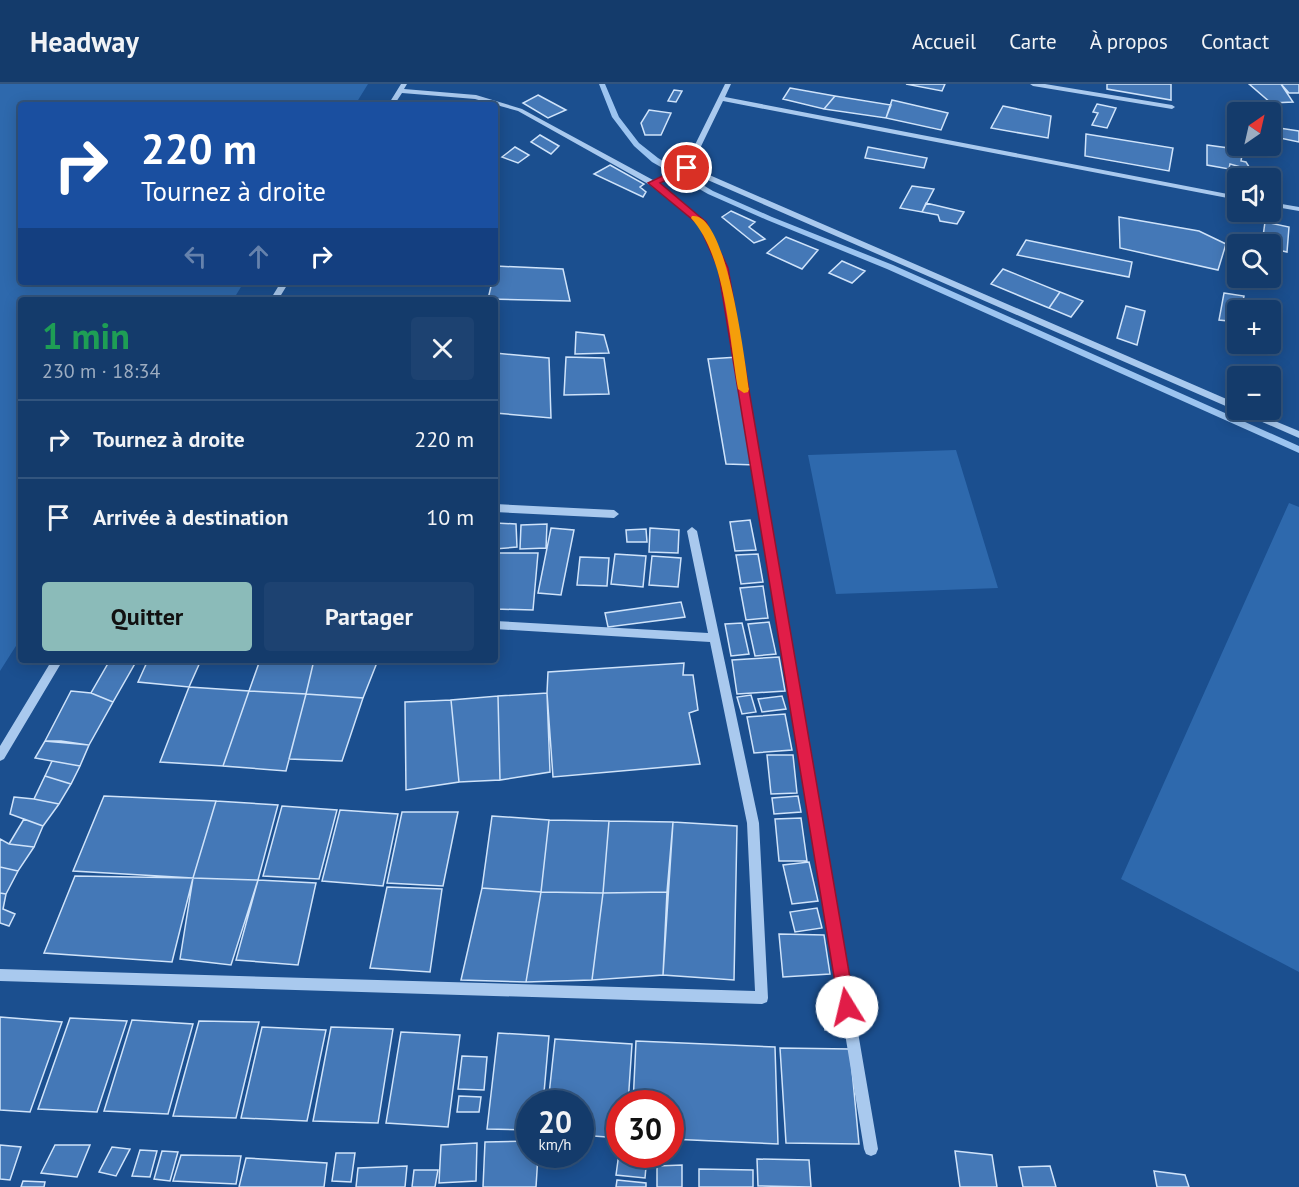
<!DOCTYPE html>
<html lang="fr">
<meta charset="utf-8">
<style>
:root{--surface:#143b6b;--page:#1d4271;--text:#f1f3f6;--muted:#9dadc1;--line:#33557e;--accent:#8bbbb9}
body{margin:0;font-family:"PT Sans",sans-serif;background:var(--page);color:var(--text);height:100vh;display:flex;flex-direction:column;font-size:22px;white-space:nowrap}
*{box-sizing:border-box;margin:0}
p{font-size:20px;color:var(--muted)}
.icon{flex:none;width:33px;height:33px;fill:none;stroke:currentColor;stroke-width:2;stroke-linecap:round;stroke-linejoin:round}
.map{position:relative;flex:1;overflow:hidden}
.panel{position:absolute;left:18px;top:213px;width:480px;height:366px;display:flex;flex-direction:column;background:var(--surface);border-radius:6px;box-shadow:0 3px 15px #0003,0 0 0 2px var(--line)}
.panel>*{flex:none}
.guide{position:absolute;left:18px;top:18px;width:480px;height:183px;border-radius:6px;box-shadow:0 3px 15px #0003,0 0 0 2px var(--line);background:#1a4fa0;color:#fff;overflow:hidden}
.needle{width:39px;rotate:34deg}
.fabs{position:absolute;left:1227px;top:18px;display:grid;gap:12px}
.fabs a{display:grid;place-items:center;width:54px;height:54px;border-radius:6px;background:var(--surface);box-shadow:0 3px 15px #0003,0 0 0 2px var(--line);font-size:30px}
.speed{position:absolute;left:516px;top:1006px;display:flex;gap:12px;font-size:30px;font-weight:700;text-align:center}
.speed>*{display:grid;place-content:center;width:78px;height:78px;border-radius:50%;background:var(--surface);box-shadow:0 3px 15px #0003,0 0 0 2px var(--line);line-height:1}
.speed small{font-size:15px;font-weight:400}
.speed .limit{border:9px solid #d22;background:#fff;color:#111}
.pin{position:absolute;display:grid;place-items:center;width:51px;height:51px;color:#fff;margin:-26px;border:3px solid #fff;border-radius:50%;box-shadow:0 2px 6px #0007}
.me{position:absolute;width:66px;margin:-33px;rotate:351deg;stroke-linejoin:round;filter:drop-shadow(0 0 4px #0008)}
.turn{display:flex;align-items:center;gap:21px;height:126px;padding:0 24px;font-size:27px}
.turn .icon{width:78px;height:78px;stroke-width:2.5}
.turn b{display:block;font-size:42px;line-height:51px}
.lanes{display:flex;align-items:center;height:57px;padding:0 24px;background:#0003;justify-content:center;gap:30px;direction:ltr}
.lanes .off{opacity:.35}
.round{display:grid;place-items:center;flex:none;width:63px;height:63px;border-radius:6px;background:var(--page)}
.summary{display:flex;align-items:center;justify-content:space-between;height:102px;padding:0 24px}
h1{font-size:36px;font-weight:600;line-height:45px;color:#1e9e55}
.button{display:flex;gap:12px;margin-top:auto;padding:12px 24px}
.button a{flex:1;height:69px;border-radius:6px;background:var(--accent);color:#111;font-size:24px;font-weight:600;line-height:69px;text-align:center}
.button a+a{background:var(--page);color:var(--text)}
ul{padding:0;list-style:none}
li{display:flex;align-items:center;gap:18px;height:78px;padding:0 24px;border-top:2px solid var(--line)}
li div{flex:1}
li b{display:block;font-size:22px}
li em{font-style:normal}
header{display:flex;align-items:center;gap:36px;box-sizing:border-box;height:84px;padding:0 30px;background:var(--surface);border-bottom:2px solid var(--line)}
header strong{font-size:28px}
nav{display:flex;gap:33px;margin-inline-start:auto;font-size:21px}
.map>svg:first-child{display:block}
.green{fill:#2e69ad}
.lines{fill:none;stroke-linecap:round;stroke-linejoin:round}
.stream{fill:#9cc4f0;fill-rule:evenodd}
.building{fill:#4478b7;stroke:#cfe3fa;stroke-width:1.5}
.minor{fill:#a9c9ee;fill-rule:evenodd}
.route{fill:#e11d48;stroke:#92132f;stroke-width:1.5}
.slow{fill:#f59e0b}
</style>
<header>
<strong>Headway</strong>
<nav><a>Accueil</a><a>Carte</a><a>À propos</a><a>Contact</a></nav>
</header>
<div class="map">
<svg width="1299" height="1103" viewBox="0 0 1299 1103">
<rect width="100%" height="100%" fill="#1b4f8f"/>
<path class="green" d="M 0,0 L 368,0 L 355,21 L 21,21 L 21,198 L 244,198 L 233,216 L 21,216 L 21,554 L 0,587 Z
M 956,366 L 998,504 L 836,510 L 808,371 Z
M 1289,419 L 1299,423 L 1299,888 L 1121,795 Z"/>
<g class="lines">
<path class="stream" d="M 599,0 L 605,0 L 619,33 L 639,59 L 658,74 L 713,107 L 772,133 L 893,181 L 1299,362 L 1299,369 L 887,185 L 767,136 L 708,110 L 652,78 L 634,62 L 612,33 Z"/>
</g>
<path class="building" d="M 906,0 L 945,0 L 942,7 Z
M 1107,0 L 1171,0 L 1171,16 L 1107,5 Z
M 1249,0 L 1281,0 L 1293,18 L 1271,19 Z
M 1281,0 L 1299,0 L 1299,9 L 1289,9 Z
M 790,4 L 835,12 L 824,25 L 783,15 Z
M 674,6 L 682,7 L 676,18 L 668,17 Z
M 538,11 L 566,26 L 548,34 L 523,19 Z
M 835,12 L 891,21 L 886,34 L 824,25 Z
M 892,16 L 948,29 L 941,46 L 886,34 Z
M 1097,20 L 1116,24 L 1107,44 L 1092,41 L 1098,29 L 1093,28 Z
M 1003,22 L 1051,32 L 1048,54 L 991,44 Z
M 649,26 L 671,29 L 661,51 L 645,51 L 641,39 Z
M 1279,44 L 1299,47 L 1299,58 L 1275,53 Z
M 1086,50 L 1173,64 L 1169,87 L 1085,72 Z
M 540,51 L 559,62 L 551,70 L 531,58 Z
M 1207,61 L 1243,66 L 1241,77 L 1246,78 L 1251,86 L 1230,80 L 1229,85 L 1207,81 Z
M 515,63 L 529,71 L 518,79 L 502,73 Z
M 868,63 L 927,74 L 924,84 L 865,74 Z
M 610,81 L 644,100 L 640,103 L 646,108 L 643,113 L 594,90 Z
M 912,102 L 934,105 L 922,128 L 900,124 Z
M 926,119 L 964,128 L 957,140 L 940,137 L 938,131 L 922,128 Z
M 731,127 L 755,138 L 749,143 L 765,155 L 754,159 L 722,133 Z
M 1119,133 L 1199,147 L 1226,160 L 1218,186 L 1120,164 Z
M 1265,138 L 1289,143 L 1287,168 L 1270,164 L 1270,160 L 1262,160 Z
M 786,153 L 818,166 L 802,185 L 767,169 Z
M 1026,156 L 1132,178 L 1129,193 L 1017,171 Z
M 842,177 L 865,187 L 852,199 L 829,189 Z
M 496,182 L 563,185 L 570,217 L 488,215 L 492,198 L 495,198 Z
M 1003,185 L 1060,208 L 1049,224 L 991,200 Z
M 1060,208 L 1083,217 L 1071,233 L 1049,224 Z
M 1224,209 L 1244,212 L 1241,226 L 1238,226 L 1238,238 L 1219,236 Z
M 1126,222 L 1145,227 L 1137,261 L 1117,254 Z
M 576,248 L 604,251 L 609,269 L 575,270 Z
M 495,269 L 549,274 L 551,334 L 495,329 Z
M 566,273 L 604,274 L 609,310 L 564,311 Z
M 738,273 L 756,381 L 726,380 L 708,275 Z
M 750,436 L 756,466 L 735,467 L 730,438 Z
M 495,439 L 516,440 L 517,463 L 495,465 Z
M 547,440 L 546,464 L 520,465 L 521,441 Z
M 551,444 L 574,446 L 561,511 L 538,509 Z
M 650,444 L 679,446 L 678,469 L 649,468 Z
M 646,445 L 647,458 L 627,458 L 626,446 Z
M 495,469 L 538,469 L 533,526 L 495,525 Z
M 615,470 L 646,472 L 643,503 L 611,500 Z
M 758,470 L 763,498 L 741,500 L 736,471 Z
M 652,472 L 681,474 L 678,503 L 649,501 Z
M 580,473 L 609,474 L 607,502 L 577,501 Z
M 763,502 L 768,534 L 746,536 L 740,504 Z
M 681,518 L 685,533 L 608,543 L 605,529 Z
M 769,538 L 776,570 L 755,572 L 748,540 Z
M 742,539 L 749,570 L 731,572 L 725,540 Z
M 779,573 L 785,607 L 737,610 L 732,576 Z
M 110,576 L 137,576 L 113,618 L 91,609 Z
M 148,576 L 201,576 L 189,603 L 138,598 Z
M 260,576 L 314,576 L 306,610 L 249,607 Z
M 314,576 L 378,576 L 363,614 L 306,610 Z
M 684,579 L 683,591 L 693,591 L 698,626 L 689,629 L 700,680 L 553,693 L 547,609 L 548,588 Z
M 189,603 L 249,607 L 223,682 L 160,678 Z
M 71,607 L 91,609 L 113,618 L 89,661 L 45,657 Z
M 249,607 L 306,610 L 286,687 L 223,682 Z
M 547,609 L 550,688 L 500,696 L 498,612 Z
M 306,610 L 363,614 L 342,677 L 289,675 Z
M 751,611 L 756,628 L 742,630 L 737,613 Z
M 498,612 L 500,696 L 459,698 L 451,616 Z
M 782,612 L 786,625 L 762,628 L 758,615 Z
M 451,616 L 459,698 L 406,706 L 405,618 Z
M 785,630 L 792,666 L 754,669 L 747,633 Z
M 45,657 L 61,657 L 89,661 L 80,682 L 35,674 Z
M 767,671 L 793,671 L 797,709 L 771,710 Z
M 52,677 L 80,682 L 71,700 L 45,692 Z
M 45,692 L 71,700 L 59,720 L 34,715 Z
M 104,712 L 216,717 L 193,794 L 73,787 Z
M 798,712 L 801,728 L 774,730 L 772,714 Z
M 14,713 L 34,715 L 59,720 L 43,742 L 10,730 Z
M 216,717 L 278,721 L 258,796 L 193,794 Z
M 282,722 L 337,726 L 319,795 L 263,792 Z
M 340,726 L 398,730 L 383,802 L 322,797 Z
M 402,728 L 458,728 L 443,802 L 387,799 Z
M 492,732 L 549,736 L 541,808 L 482,804 Z
M 801,734 L 807,777 L 779,777 L 775,735 Z
M 24,735 L 43,742 L 34,763 L 9,760 Z
M 549,736 L 609,737 L 603,809 L 541,808 Z
M 609,737 L 673,738 L 667,808 L 603,809 Z
M 673,738 L 737,742 L 734,896 L 663,891 Z
M 0,755 L 9,760 L 34,763 L 18,787 L 0,783 Z
M 809,778 L 818,817 L 792,820 L 783,781 Z
M 0,783 L 18,787 L 6,810 L 0,809 Z
M 75,792 L 193,794 L 172,878 L 44,869 Z
M 193,794 L 258,796 L 231,881 L 180,875 Z
M 258,796 L 316,799 L 298,881 L 236,876 Z
M 387,803 L 442,805 L 430,888 L 370,884 Z
M 482,804 L 541,808 L 526,898 L 461,896 Z
M 541,808 L 603,809 L 592,896 L 526,898 Z
M 667,808 L 663,891 L 592,896 L 603,809 Z
M 0,809 L 6,810 L 3,825 L 15,830 L 9,842 L 0,839 Z
M 817,824 L 822,844 L 795,848 L 790,828 Z
M 779,850 L 824,851 L 830,890 L 783,893 Z
M 834,915 L 840,945 L 825,946 L 821,916 Z
M 0,933 L 62,938 L 30,1028 L 0,1026 Z
M 70,934 L 127,937 L 97,1028 L 38,1025 Z
M 132,936 L 193,940 L 168,1030 L 104,1027 Z
M 199,937 L 259,938 L 236,1034 L 173,1032 Z
M 262,943 L 326,946 L 307,1037 L 241,1034 Z
M 331,943 L 393,945 L 378,1039 L 313,1037 Z
M 401,948 L 460,951 L 448,1043 L 386,1039 Z
M 498,949 L 549,952 L 543,1020 L 530,1020 L 530,1046 L 487,1045 Z
M 555,955 L 632,960 L 628,1020 L 620,1020 L 620,1054 L 580,1051 L 580,1020 L 548,1020 Z
M 636,957 L 775,963 L 778,1060 L 670,1055 L 670,1020 L 633,1020 Z
M 780,964 L 850,965 L 859,1060 L 786,1059 Z
M 462,972 L 487,973 L 484,1006 L 458,1005 Z
M 459,1012 L 481,1013 L 479,1028 L 457,1028 Z
M 530,1057 L 530,1071 L 538,1071 L 536,1103 L 483,1103 L 485,1058 Z
M 477,1059 L 476,1097 L 439,1099 L 441,1061 Z
M 0,1061 L 21,1063 L 10,1096 L 0,1095 Z
M 55,1061 L 90,1061 L 77,1093 L 41,1089 Z
M 112,1063 L 130,1065 L 116,1092 L 99,1088 Z
M 140,1066 L 157,1067 L 150,1093 L 132,1092 Z
M 162,1067 L 178,1068 L 170,1097 L 154,1095 Z
M 955,1067 L 992,1071 L 997,1103 L 960,1103 Z
M 336,1069 L 355,1069 L 351,1098 L 332,1097 Z
M 619,1069 L 620,1071 L 647,1072 L 645,1094 L 616,1091 Z
M 181,1071 L 241,1072 L 236,1100 L 173,1097 Z
M 246,1074 L 327,1079 L 324,1103 L 239,1103 Z
M 757,1075 L 809,1076 L 811,1103 L 758,1102 Z
M 682,1081 L 682,1103 L 657,1103 L 657,1082 Z
M 407,1082 L 405,1103 L 356,1103 L 358,1084 Z
M 1050,1082 L 1056,1103 L 1023,1103 L 1019,1083 Z
M 699,1085 L 753,1086 L 753,1103 L 699,1103 Z
M 414,1086 L 438,1086 L 435,1103 L 412,1103 Z
M 1154,1087 L 1185,1091 L 1189,1103 L 1157,1103 Z
M 617,1096 L 646,1099 L 646,1103 L 616,1103 Z
M 23,1097 L 45,1098 L 44,1103 L 21,1103 Z"/>
<g class="lines">
<path class="minor" d="M 401,0 L 407,0 L 404,5 L 476,11 L 522,25 L 653,96 L 684,83 L 725,0 L 731,0 L 725,13 L 1238,112 L 1238,116 L 723,17 L 691,83 L 1238,320 L 1238,326 L 1248,326 L 1299,347 L 1299,354 L 687,87 L 658,99 L 706,138 L 727,184 L 878,1065 L 876,1070 L 871,1072 L 866,1070 L 864,1065 L 719,184 L 700,141 L 650,101 L 518,27 L 475,15 L 402,9 L 394,21 L 388,21 Z
M 1030,0 L 1045,0 L 1172,21 L 1175,23 L 1172,25 L 1033,2 Z
M 1270,118 L 1299,123 L 1299,127 L 1270,122 Z
M 281,198 L 289,198 L 278,216 L 270,216 Z
M 495,420 L 614,426 L 619,430 L 614,434 L 495,428 Z
M 692,443 L 697,447 L 759,739 L 768,914 L 767,918 L 762,920 L 0,897 L 0,885 L 755,907 L 747,739 L 710,558 L 495,545 L 495,537 L 708,549 L 687,447 Z
M 52,576 L 63,576 L 4,675 L 0,677 L 0,662 Z"/>
</g>
<path class="route" d="M 683,82 L 692,84 L 660,99 L 706,138 L 728,184 L 855,923 L 853,929 L 847,932 L 841,929 L 839,923 L 718,184 L 699,141 L 648,99 Z"/>
<path class="slow" d="M 692,132 C 727,127 745,278 749,305 L 748,308 L 744,309 L 738,305 C 729,253 726,173 691,134 Z"/>
</svg>
<div class="fabs">
<a><svg class="needle" viewBox="-14 -14 28 28"><path d="M0-13l5 13h-10z" fill="#e53935"/><path d="M0 13l5-13h-10z" fill="#9dadc1"/></svg></a>
<a><svg class="icon" aria-label="sound" viewBox="0 0 24 24"><path d="M4 9h4l5-4v14l-5-4H4zM17 9q2 3 0 6"/></svg></a>
<a><svg class="icon" aria-label="search" viewBox="0 0 24 24"><circle cx="10" cy="10" r="6"/><path d="M15 15l6 6"/></svg></a>
<a>+</a>
<a>−</a>
</div>
<div class="speed"><div>20<small>km/h</small></div><div class="limit">30</div></div>
<div class="pin" style="left:687px;top:84px;background:#d93025"><svg class="icon" aria-label="arrive" viewBox="0 0 24 24"><path d="M6 21V4h12l-3 4 3 4H6"/></svg></div>
<svg class="me" style="left:847px;top:923px" viewBox="-20 -20 40 40"><circle r="19" fill="#fff"/><path d="M0-13L10 11 0 6-10 11z" fill="#e11d48"/></svg>
<div class="guide">
<div class="turn"><svg class="icon" aria-label="right" viewBox="0 0 24 24"><path d="M7 20v-9h11M14 6l5 5-5 5"/></svg><div><b>220 m</b>Tournez à droite</div></div>
<div class="lanes"><svg class="icon off" aria-label="left" viewBox="0 0 24 24"><path d="M17 20v-9H6M10 6l-5 5 5 5"/></svg><svg class="icon off" aria-label="ahead" viewBox="0 0 24 24"><path d="M12 20V5M6 11l6-6 6 6"/></svg><svg class="icon" aria-label="right" viewBox="0 0 24 24"><path d="M7 20v-9h11M14 6l5 5-5 5"/></svg></div>
</div>
<section class="panel">
<div class="summary"><div><h1>1 min</h1><p>230 m · 18:34</p></div><a class="round"><svg class="icon" aria-label="close" viewBox="0 0 24 24"><path d="M6 6l12 12M18 6L6 18"/></svg></a></div>
<ul>
<li><svg class="icon" aria-label="right" viewBox="0 0 24 24"><path d="M7 20v-9h11M14 6l5 5-5 5"/></svg><div><b>Tournez à droite</b></div><em>220 m</em></li>
<li><svg class="icon" aria-label="arrive" viewBox="0 0 24 24"><path d="M6 21V4h12l-3 4 3 4H6"/></svg><div><b>Arrivée à destination</b></div><em>10 m</em></li>
</ul>
<div class="button"><a>Quitter</a><a>Partager</a></div>
</section>
</div>
